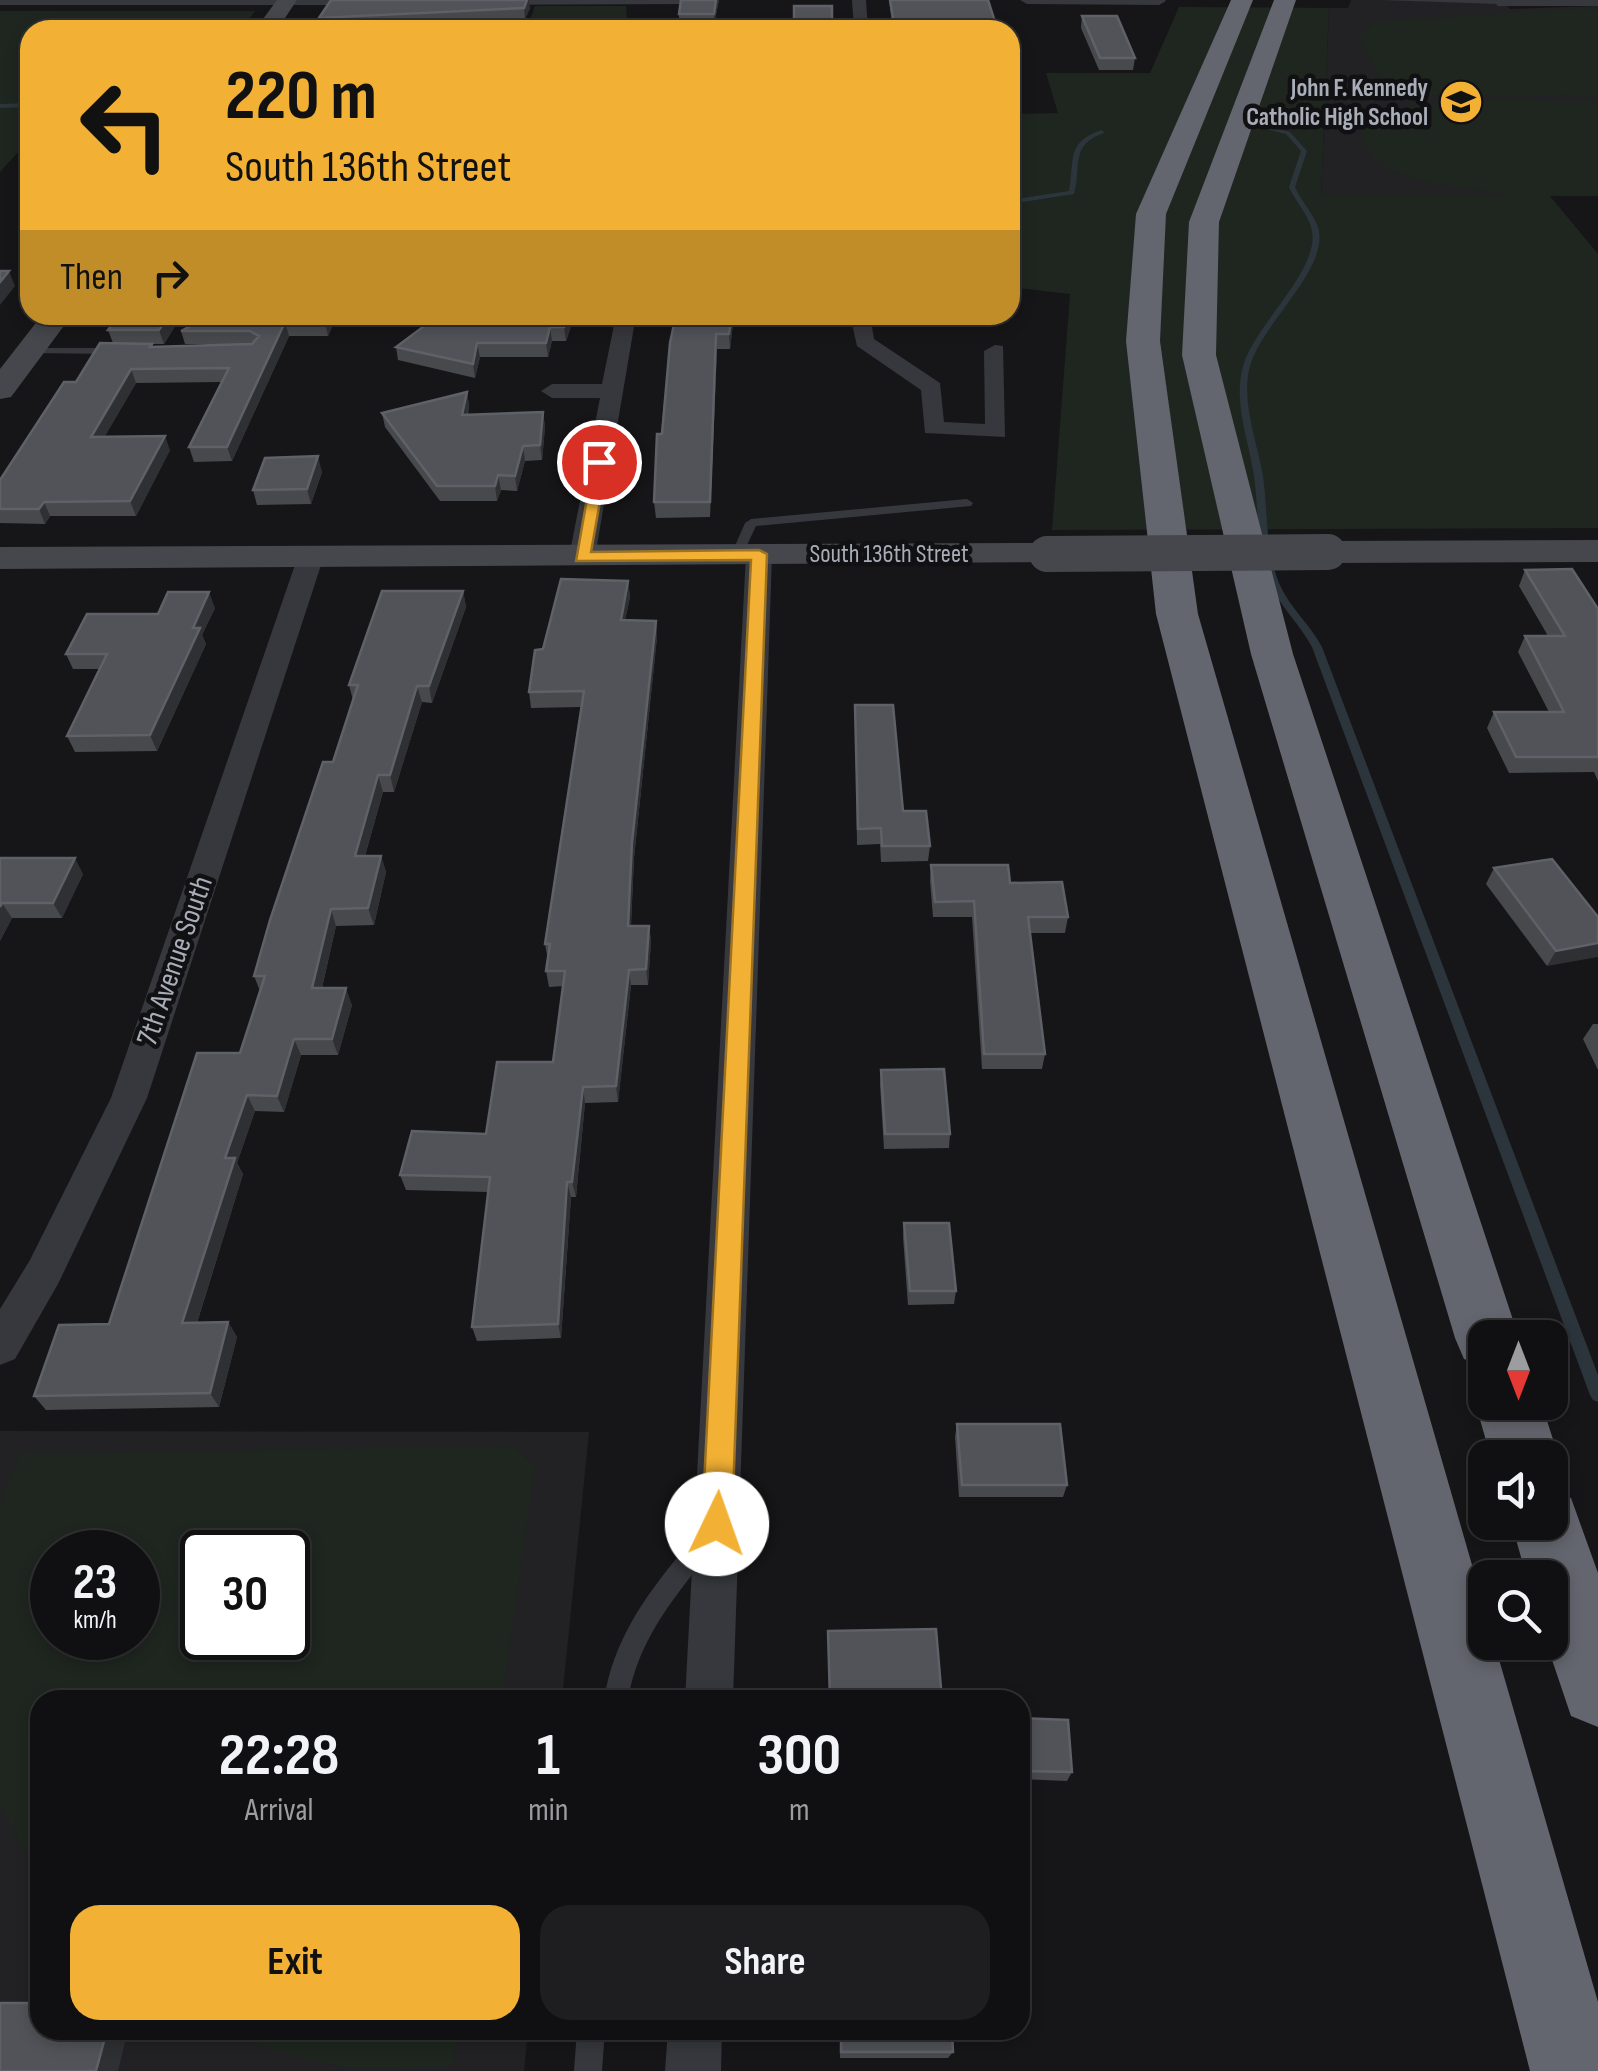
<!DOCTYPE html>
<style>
:root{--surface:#101012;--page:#1e1e20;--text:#f1f3f6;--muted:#9c9d9f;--line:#303032;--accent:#f2b134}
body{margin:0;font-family:"Sofia Sans Condensed",sans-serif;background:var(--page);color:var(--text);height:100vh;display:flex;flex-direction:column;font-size:38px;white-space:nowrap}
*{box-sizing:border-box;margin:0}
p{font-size:32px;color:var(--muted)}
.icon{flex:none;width:55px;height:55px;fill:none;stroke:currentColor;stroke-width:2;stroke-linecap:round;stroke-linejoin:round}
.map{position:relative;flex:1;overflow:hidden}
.sheet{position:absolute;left:30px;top:1690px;width:1000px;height:350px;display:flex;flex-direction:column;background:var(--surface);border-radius:30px;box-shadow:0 5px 15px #0003,0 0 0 2px var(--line)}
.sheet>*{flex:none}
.guide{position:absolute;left:20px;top:20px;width:1000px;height:305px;border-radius:30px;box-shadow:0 5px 15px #0003,0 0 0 2px var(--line);background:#f2b134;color:#111;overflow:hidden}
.needle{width:65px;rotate:180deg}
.tools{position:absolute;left:1468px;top:1320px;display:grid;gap:20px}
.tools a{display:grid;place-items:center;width:100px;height:100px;border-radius:20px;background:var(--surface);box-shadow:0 5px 15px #0003,0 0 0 2px var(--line);font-size:50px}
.speed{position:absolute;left:30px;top:1530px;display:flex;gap:20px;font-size:50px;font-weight:700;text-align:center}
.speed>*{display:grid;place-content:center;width:130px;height:130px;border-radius:50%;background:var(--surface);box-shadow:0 5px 15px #0003,0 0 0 2px var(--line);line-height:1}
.speed small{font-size:25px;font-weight:400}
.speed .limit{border:5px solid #111;border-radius:15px;background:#fff;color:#111}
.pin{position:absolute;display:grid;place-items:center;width:85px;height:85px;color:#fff;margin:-42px;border:5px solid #fff;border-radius:50%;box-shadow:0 2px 10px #0007}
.me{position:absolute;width:110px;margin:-55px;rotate:3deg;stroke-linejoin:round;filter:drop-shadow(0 0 8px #0008)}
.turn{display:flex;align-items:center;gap:35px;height:210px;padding:0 40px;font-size:45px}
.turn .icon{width:130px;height:130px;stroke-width:2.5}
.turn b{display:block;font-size:70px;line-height:85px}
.then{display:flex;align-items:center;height:95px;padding:0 40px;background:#0003;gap:20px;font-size:38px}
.eta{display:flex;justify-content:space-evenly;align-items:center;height:170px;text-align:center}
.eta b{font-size:60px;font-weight:700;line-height:70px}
.button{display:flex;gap:20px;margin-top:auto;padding:20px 40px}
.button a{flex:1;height:115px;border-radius:30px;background:var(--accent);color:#111;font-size:40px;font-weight:700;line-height:115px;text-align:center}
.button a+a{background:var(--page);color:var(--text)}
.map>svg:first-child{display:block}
.built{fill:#222225;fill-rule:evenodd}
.green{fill:#1e261f;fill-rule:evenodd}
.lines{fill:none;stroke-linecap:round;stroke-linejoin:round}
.stream{fill:#2c353c;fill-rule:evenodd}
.lane{fill:#37383d;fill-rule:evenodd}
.street{fill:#37383d;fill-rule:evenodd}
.secondary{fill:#45474d;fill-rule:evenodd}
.highway{fill:#63666e;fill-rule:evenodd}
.secondary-bridge{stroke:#45474d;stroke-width:36}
.wall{fill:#47494d}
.shaded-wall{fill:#2f3033}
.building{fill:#525359;stroke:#5f6168;stroke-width:2.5}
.route{fill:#f2b134;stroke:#9d7322;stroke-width:2.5}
.labels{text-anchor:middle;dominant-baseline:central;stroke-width:9;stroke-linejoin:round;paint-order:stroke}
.far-poi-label{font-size:25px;font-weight:bold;fill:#a8adb8;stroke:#111113;text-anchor:end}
.far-street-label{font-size:25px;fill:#a8adb8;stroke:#111113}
.street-label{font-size:30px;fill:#a8adb8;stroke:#111113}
</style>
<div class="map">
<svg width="1598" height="2071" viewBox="0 0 1598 2071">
<rect width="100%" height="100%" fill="#161618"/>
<path class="built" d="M 1351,0 L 1500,0 L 1510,9 L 1598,6 L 1598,196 L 1321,196 L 1329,8 L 1348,8 Z
M 0,1431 L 589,1432 L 562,1700 L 40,1700 L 40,2030 L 528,2030 L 524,2071 L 0,2071 ZM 52,1552 L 138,1552 L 138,1638 L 52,1638 ZM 202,1552 L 288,1552 L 288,1638 L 202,1638 Z"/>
<path class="green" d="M 535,6 L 626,6 L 628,30 L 526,30 Z
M 1179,7 L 1329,8 L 1321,196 L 1512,196 C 1470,184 1378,191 1361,135 C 1382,87 1549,102 1598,102 L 1598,195 L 1550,196 L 1598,254 L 1598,528 L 1052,530 L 1070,294 L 1010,287 L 1010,114 L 1058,113 L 1046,73 L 1150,73 Z
M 1586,8 L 1598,11 L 1598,96 L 1389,95 L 1358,37 L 1375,22 Z
M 0,11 L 255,11 L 241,30 L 30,30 L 30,139 L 0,172 Z
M 513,1446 L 535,1466 L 502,1700 L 40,1700 L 40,1883 L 0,1804 L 0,1505 L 20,1454 ZM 52,1552 L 138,1552 L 138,1638 L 52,1638 ZM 202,1552 L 288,1552 L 288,1638 L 202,1638 Z
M 221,2030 L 457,2030 L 452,2066 L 347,2068 L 274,2051 Z"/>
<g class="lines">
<path class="stream" d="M 30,103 L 30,107 L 0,108 L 0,104 Z
M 1268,126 L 1290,132 L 1307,151 L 1295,187 C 1301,201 1313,213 1318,227 C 1331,269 1258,326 1249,370 C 1242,406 1257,441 1263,476 C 1268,512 1265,549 1279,583 C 1289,607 1310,624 1322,647 L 1598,1375 L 1598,1402 L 1593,1400 L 1590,1395 L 1312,647 C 1300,624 1280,607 1270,583 C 1256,549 1259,511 1254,476 C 1249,441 1234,406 1242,370 C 1251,326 1324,269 1311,227 C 1307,213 1295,201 1289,187 L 1301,151 L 1286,134 L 1266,129 Z
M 1102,130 L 1104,133 C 1069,145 1082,166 1074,194 L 1010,204 L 1010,200 L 1069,191 C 1075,160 1065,142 1102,130 Z"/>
<path class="lane" d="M 1381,0 L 1499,0 L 1502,2 L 1498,4 Z
M 30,348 L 118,348 L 123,351 L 118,354 L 26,353 L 25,351 Z
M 967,499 L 973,503 L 971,506 L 756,526 L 741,558 L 731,555 L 745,523 L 751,519 Z
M 707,1527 L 715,1530 L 718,1538 L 715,1546 C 677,1594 638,1638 628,1700 L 604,1700 C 613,1642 643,1599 680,1554 C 688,1544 695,1532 707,1527 Z
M 577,2030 L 605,2030 L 602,2071 L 574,2071 Z"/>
<path class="street" d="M 0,0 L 385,0 L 386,1 L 379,5 L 0,5 Z
M 475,0 L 697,0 L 690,4 L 481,5 Z
M 852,0 L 866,0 L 868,30 L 854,30 Z
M 1020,0 L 1165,0 L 1166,1 L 1159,5 L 1027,4 Z
M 1492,0 L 1598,0 L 1598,6 L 1498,6 Z
M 616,315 L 636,315 L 595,557 L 582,565 L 569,557 L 600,398 L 552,398 L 541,391 L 552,384 L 602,384 Z
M 850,315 L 870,315 L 874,339 L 940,383 L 944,422 L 985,424 L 984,351 L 995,345 L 1003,346 L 1005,437 L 925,433 L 921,390 L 857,346 Z
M 759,547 L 772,555 L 733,1700 L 685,1700 L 746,555 Z
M 310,551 L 323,559 L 147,1098 L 58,1284 L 15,1359 L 0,1365 L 0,1309 L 30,1260 L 111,1098 L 297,559 Z
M 668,2030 L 722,2030 L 721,2071 L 665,2071 Z"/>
<path class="secondary" d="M 277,0 L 297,0 L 277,30 L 255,30 Z
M 42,315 L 72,315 L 11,397 L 0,399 L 0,369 Z
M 1598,540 L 1598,562 L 1328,563 L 1315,560 L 1310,552 L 1315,544 L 1328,541 Z
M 1047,543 L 1060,546 L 1065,554 L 1060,562 L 0,569 L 0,547 Z"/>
<path class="highway" d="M 1231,0 L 1253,0 L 1166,214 L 1160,341 L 1198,614 L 1485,1610 L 1485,1642 L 1494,1642 L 1598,2002 L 1598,2071 L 1530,2071 L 1156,614 L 1126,341 L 1136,214 Z
M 1274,0 L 1296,0 L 1219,222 L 1216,355 L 1293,654 L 1519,1338 L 1485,1338 L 1485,1366 L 1464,1359 L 1455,1338 L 1251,654 L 1182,355 L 1189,222 Z
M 1485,1380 L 1485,1402 L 1541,1402 L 1559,1458 L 1550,1479 L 1550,1458 L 1491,1458 L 1475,1402 Z
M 1550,1489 L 1571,1498 L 1598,1573 L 1598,1727 L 1571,1716 L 1546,1642 L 1550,1642 L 1550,1578 L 1527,1578 L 1511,1522 L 1550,1522 Z"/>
<path class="secondary-bridge" d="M 1047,554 L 1328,552"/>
</g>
<path class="wall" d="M 719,0 L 714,24 L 679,24 L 679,14 Z
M 889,0 L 988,0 L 997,30 L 893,30 Z
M 530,8 L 525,19 L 322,29 L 319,18 Z
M 1082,16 L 1135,58 L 1133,70 L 1099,70 L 1081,28 Z
M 182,315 L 164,344 L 152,344 L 153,347 L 229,344 L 185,344 L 181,331 L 211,315 L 575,315 L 566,341 L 552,341 L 548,357 L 480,357 L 475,378 L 398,360 L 396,347 L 424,326 L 333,325 L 328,336 L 289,336 L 232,461 L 194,462 L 189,447 L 222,382 L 136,383 L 104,437 L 170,450 L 136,516 L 50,516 L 45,524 L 0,523 L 0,480 L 76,382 L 113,343 L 108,330 Z
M 734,315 L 730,349 L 717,349 L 710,517 L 656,518 L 654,502 L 670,343 Z
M 467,392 L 469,406 L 468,415 L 543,412 L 545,427 L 542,460 L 525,461 L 517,491 L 501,490 L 497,501 L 440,501 L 385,427 L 382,413 Z
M 322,472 L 311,504 L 257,505 L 253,490 Z
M 1525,570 L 1598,609 L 1598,781 L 1594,772 L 1509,773 L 1487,728 L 1494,712 L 1549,712 L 1518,652 L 1525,636 L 1548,636 L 1519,586 Z
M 628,581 L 630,597 L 625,620 L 656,621 L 657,637 L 634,858 L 631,926 L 649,926 L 651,941 L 648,985 L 631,985 L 618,1102 L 585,1103 L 576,1197 L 571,1197 L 561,1338 L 477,1341 L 472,1327 L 488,1192 L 406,1190 L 400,1175 L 486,1134 L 553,1062 L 563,986 L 549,987 L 546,971 L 548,960 L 545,944 L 581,707 L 531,708 L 529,692 L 543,649 Z
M 463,591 L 466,607 L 432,703 L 422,702 L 394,792 L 383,792 L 365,856 L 381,856 L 386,872 L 374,925 L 336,926 L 322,988 L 352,1005 L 338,1055 L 301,1055 L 284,1112 L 255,1111 L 237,1163 L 243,1174 L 197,1323 L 228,1322 L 237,1337 L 219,1407 L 46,1410 L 34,1396 L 109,1324 L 240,1053 L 260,991 L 254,976 L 333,762 L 353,700 L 349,685 Z
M 215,608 L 202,635 L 206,644 L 157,751 L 75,752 L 67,736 L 100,669 L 73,669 L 66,654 L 158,614 Z
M 855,705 L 903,811 L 930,846 L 928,861 L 881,862 L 880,844 L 857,845 Z
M 0,858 L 83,874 L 62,918 L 12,918 L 0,941 Z
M 931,865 L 1010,883 L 1068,917 L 1065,933 L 1030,933 L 1045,1054 L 1042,1069 L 982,1069 L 972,917 L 933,917 L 930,881 Z
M 1494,868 L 1598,917 L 1547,966 L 1486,884 Z
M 1593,1024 L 1598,1024 L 1598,1070 L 1583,1039 Z
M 881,1070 L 950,1134 L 949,1148 L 884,1149 L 880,1085 Z
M 904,1223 L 956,1291 L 954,1304 L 908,1305 L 903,1237 Z
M 957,1424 L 1067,1485 L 1063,1497 L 959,1497 L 955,1437 Z
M 1020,1718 L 1072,1772 L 1067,1781 L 1020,1779 Z
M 840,2030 L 952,2030 L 953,2052 L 948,2058 L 840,2058 Z"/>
<path class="shaded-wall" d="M 527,0 L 529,0 L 530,8 L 525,19 L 524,8 Z
M 716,0 L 719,0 L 714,24 L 714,14 Z
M 9,271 L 15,286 L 0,305 L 0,282 Z
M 169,315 L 182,315 L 164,344 L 159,330 Z
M 328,315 L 331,315 L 333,325 L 328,336 L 325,322 Z
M 568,315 L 575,315 L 566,341 L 564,327 Z
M 732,315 L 734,315 L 730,349 L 729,334 Z
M 285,322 L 289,336 L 232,461 L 227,447 Z
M 550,327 L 552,341 L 548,357 L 546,343 Z
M 716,334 L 717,349 L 710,517 L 710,502 Z
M 477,343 L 480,357 L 475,378 L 473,364 Z
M 131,369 L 136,383 L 96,452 L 91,437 Z
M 467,392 L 469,406 L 464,430 L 462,415 Z
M 543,412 L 545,427 L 542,460 L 540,445 Z
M 165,436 L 170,450 L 136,516 L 130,501 Z
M 523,446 L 525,461 L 517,491 L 515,476 Z
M 318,456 L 322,472 L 311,504 L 307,489 Z
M 498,475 L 501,490 L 497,501 L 495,486 Z
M 44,502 L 50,516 L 45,524 L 39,509 Z
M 628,581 L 630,597 L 622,636 L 621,620 Z
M 463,591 L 466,607 L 432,703 L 429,686 Z
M 209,592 L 215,608 L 202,635 L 206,644 L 157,751 L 150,735 L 193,628 Z
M 656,621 L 657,637 L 634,858 L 630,942 L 628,926 L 632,842 Z
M 417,686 L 422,702 L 394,792 L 390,775 Z
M 378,775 L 383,792 L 360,873 L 355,856 Z
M 381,856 L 386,872 L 374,925 L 368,908 Z
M 75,858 L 83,874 L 62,918 L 53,903 Z
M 2,903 L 12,918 L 0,941 L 0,907 Z
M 331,909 L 336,926 L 318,1005 L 312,988 Z
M 649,926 L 651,941 L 648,985 L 646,969 Z
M 1598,943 L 1598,957 L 1547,966 L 1556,951 Z
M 629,970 L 631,985 L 618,1102 L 616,1086 Z
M 346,988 L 352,1005 L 338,1055 L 332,1039 Z
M 294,1039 L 301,1055 L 284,1112 L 277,1096 Z
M 583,1087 L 585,1103 L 576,1197 L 572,1182 Z
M 247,1095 L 255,1111 L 237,1163 L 243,1174 L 192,1338 L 182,1323 L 225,1158 Z
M 567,1182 L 571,1197 L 561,1338 L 558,1324 Z
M 228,1322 L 237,1337 L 219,1407 L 210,1393 Z
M 107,2030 L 128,2030 L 118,2071 L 96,2071 Z"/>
<path class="building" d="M 331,0 L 527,0 L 524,8 L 319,18 Z
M 681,0 L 716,0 L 714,14 L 679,14 Z
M 890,0 L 988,0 L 997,28 L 934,28 L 934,30 L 895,30 Z
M 794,6 L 832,6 L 832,30 L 794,30 Z
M 1082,16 L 1117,16 L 1135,58 L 1100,58 Z
M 0,271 L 9,271 L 0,282 Z
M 119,315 L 169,315 L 159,330 L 108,330 Z
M 211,315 L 328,315 L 325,322 L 285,322 L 227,447 L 189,447 L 229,368 L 131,369 L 91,437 L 165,436 L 130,501 L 44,502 L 39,509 L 0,509 L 0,480 L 64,382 L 76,382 L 100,343 L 152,344 L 150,347 L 252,344 L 259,336 L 250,331 L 181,331 Z
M 439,315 L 568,315 L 564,327 L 550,327 L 546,343 L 477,343 L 473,364 L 396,347 Z
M 676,315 L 732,315 L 729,334 L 716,334 L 710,502 L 654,502 L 657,434 L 662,434 L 670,343 Z
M 467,392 L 462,415 L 543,412 L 540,445 L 523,446 L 515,476 L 498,475 L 495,486 L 437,486 L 382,413 Z
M 318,456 L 307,489 L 253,490 L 265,458 Z
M 1572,569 L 1598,609 L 1598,757 L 1516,757 L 1494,712 L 1564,712 L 1525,636 L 1565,636 L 1525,570 Z
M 561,579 L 628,581 L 621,620 L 656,621 L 632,842 L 628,926 L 649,926 L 646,969 L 629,970 L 616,1086 L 583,1087 L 572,1182 L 567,1182 L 558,1324 L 472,1327 L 490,1177 L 400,1175 L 412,1131 L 486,1134 L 497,1062 L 553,1062 L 565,971 L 546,971 L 550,944 L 545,944 L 584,691 L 529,692 L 535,650 L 543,649 Z
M 382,591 L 463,591 L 429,686 L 417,686 L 390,775 L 378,775 L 355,856 L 381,856 L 368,908 L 331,909 L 312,988 L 346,988 L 332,1039 L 294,1039 L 277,1096 L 247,1095 L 225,1158 L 235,1158 L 182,1323 L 228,1322 L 210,1393 L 34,1396 L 59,1325 L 109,1324 L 197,1053 L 240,1053 L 265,976 L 254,976 L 270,920 L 323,762 L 333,762 L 358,685 L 349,685 Z
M 168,592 L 209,592 L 193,628 L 200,628 L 150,735 L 67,736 L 107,654 L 66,654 L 87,614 L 158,614 Z
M 855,705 L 893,705 L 903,811 L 926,811 L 930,846 L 882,846 L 881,828 L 858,829 Z
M 0,858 L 75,858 L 53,903 L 2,903 L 0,907 Z
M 1552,859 L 1598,917 L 1598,943 L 1556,951 L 1494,868 Z
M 931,865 L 1008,865 L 1010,883 L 1062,882 L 1068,917 L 1028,917 L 1045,1054 L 984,1054 L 974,901 L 935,902 Z
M 944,1069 L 950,1134 L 885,1134 L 881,1070 Z
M 904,1223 L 949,1223 L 956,1291 L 910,1291 Z
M 957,1424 L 1060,1424 L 1067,1485 L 962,1485 Z
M 936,1629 L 942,1700 L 830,1700 L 828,1631 Z
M 1020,1718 L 1068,1720 L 1072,1772 L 1020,1771 Z
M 0,2003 L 40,2003 L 40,2030 L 107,2030 L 96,2071 L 0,2071 Z
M 841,2030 L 952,2030 L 953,2052 L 841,2052 Z"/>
<path class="route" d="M 594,459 L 607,462 L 591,552 L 759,550 L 767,554 L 732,1524 L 727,1534 L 717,1539 L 707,1534 L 702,1524 L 751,560 L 576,561 Z"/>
<defs>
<g id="school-disc" transform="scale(2.25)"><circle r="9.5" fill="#f2b134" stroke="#111113"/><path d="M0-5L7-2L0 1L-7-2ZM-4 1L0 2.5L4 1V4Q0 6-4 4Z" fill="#111"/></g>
</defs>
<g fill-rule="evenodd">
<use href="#school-disc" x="1461" y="102"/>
</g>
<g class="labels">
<g class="far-poi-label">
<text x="1428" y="88">John F. Kennedy<tspan x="1428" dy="29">Catholic High School</tspan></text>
</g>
<g class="far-street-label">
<text x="889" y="554">South 136th Street</text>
</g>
<g class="street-label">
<text transform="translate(175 961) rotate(-71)">7th Avenue South</text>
</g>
</g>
</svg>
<div class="tools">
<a><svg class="needle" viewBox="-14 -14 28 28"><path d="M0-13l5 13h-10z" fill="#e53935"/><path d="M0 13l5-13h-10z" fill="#9c9d9f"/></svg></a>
<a><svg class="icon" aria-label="sound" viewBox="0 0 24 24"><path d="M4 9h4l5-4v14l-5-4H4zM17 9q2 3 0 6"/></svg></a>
<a><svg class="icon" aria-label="search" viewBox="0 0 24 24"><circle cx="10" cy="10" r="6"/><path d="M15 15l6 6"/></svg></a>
</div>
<div class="speed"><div>23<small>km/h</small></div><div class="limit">30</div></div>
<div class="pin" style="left:599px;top:462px;background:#d93025"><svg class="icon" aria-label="arrive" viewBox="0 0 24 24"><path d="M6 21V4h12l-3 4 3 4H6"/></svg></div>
<svg class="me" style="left:717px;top:1524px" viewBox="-20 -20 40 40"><circle r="19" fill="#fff"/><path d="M0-13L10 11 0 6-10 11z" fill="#f2b134"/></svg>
<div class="guide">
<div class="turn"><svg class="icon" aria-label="left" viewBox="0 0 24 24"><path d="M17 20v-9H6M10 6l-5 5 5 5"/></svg><div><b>220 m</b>South 136th Street</div></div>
<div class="then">Then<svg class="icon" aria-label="right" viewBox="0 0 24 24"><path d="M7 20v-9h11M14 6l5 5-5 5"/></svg></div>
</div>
<section class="sheet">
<div class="eta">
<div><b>22:28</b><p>Arrival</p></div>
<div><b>1</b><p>min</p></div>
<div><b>300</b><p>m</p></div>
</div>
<div class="button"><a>Exit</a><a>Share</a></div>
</section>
</div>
